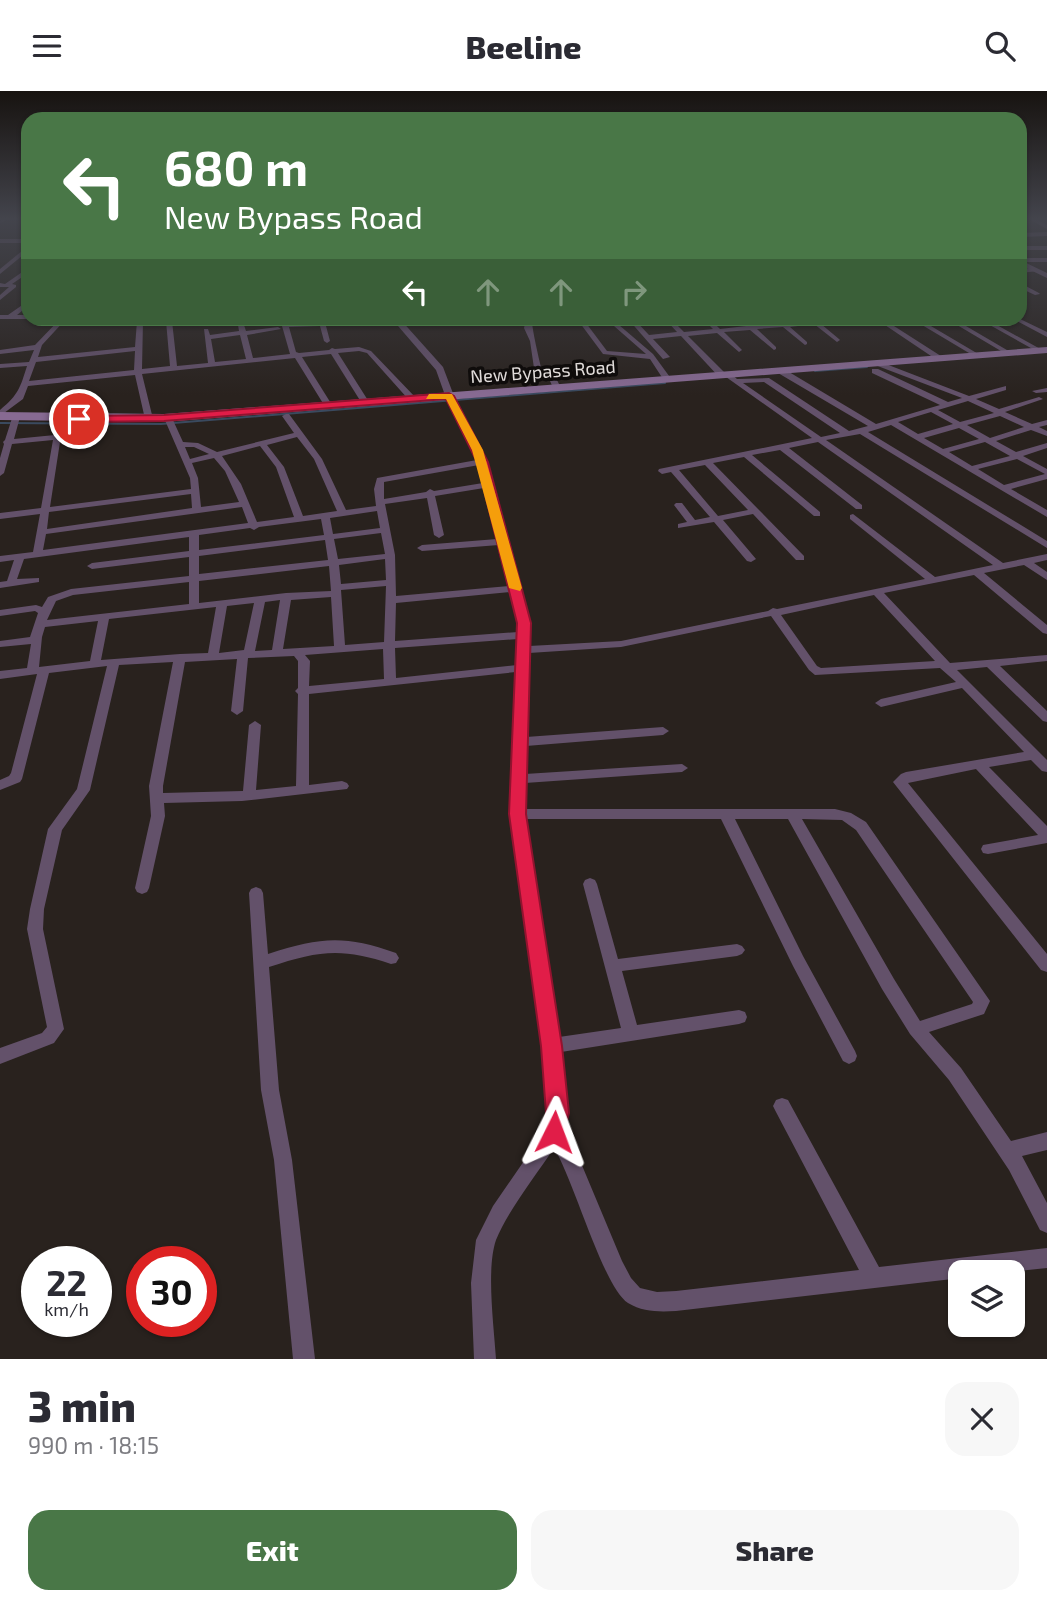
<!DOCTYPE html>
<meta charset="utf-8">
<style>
:root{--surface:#fff;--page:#f7f7f7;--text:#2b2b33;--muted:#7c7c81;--accent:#497747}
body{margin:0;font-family:"Exo 2",sans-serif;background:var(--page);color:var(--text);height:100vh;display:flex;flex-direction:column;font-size:26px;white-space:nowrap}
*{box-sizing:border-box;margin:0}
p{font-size:23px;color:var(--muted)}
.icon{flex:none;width:38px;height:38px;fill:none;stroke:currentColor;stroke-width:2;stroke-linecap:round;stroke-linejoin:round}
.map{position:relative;height:1268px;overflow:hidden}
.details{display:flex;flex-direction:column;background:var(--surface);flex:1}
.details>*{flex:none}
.hud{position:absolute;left:21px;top:21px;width:1006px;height:214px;border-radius:21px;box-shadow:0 2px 5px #0004;background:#497747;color:#fff;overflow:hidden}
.tools{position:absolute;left:948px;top:1169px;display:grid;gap:14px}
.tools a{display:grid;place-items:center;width:77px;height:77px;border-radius:14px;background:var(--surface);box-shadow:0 2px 5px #0004;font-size:35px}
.speed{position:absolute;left:21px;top:1155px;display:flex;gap:14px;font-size:35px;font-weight:700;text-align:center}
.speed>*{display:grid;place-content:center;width:91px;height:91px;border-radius:50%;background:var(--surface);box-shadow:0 2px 5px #0004;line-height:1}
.speed small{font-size:18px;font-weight:400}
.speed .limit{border:10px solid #d22;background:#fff;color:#111}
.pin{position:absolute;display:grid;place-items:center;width:60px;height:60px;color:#fff;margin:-30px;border:4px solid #fff;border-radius:50%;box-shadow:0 2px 7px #0007}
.me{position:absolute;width:77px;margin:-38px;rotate:3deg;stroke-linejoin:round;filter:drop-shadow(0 0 5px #0008)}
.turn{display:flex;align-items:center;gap:24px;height:147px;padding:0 28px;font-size:32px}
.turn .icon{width:91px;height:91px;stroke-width:2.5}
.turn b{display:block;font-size:49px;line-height:60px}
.lanes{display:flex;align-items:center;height:66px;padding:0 28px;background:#0003;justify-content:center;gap:35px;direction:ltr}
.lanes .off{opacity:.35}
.round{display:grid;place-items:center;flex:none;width:74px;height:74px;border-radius:21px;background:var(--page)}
.head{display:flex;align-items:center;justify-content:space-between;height:119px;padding:0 28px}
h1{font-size:42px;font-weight:800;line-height:52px}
.action{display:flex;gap:14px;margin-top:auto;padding:14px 28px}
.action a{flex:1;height:80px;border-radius:21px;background:var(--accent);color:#fff;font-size:28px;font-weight:800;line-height:80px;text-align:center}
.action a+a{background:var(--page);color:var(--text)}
header{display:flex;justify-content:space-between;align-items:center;height:91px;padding:0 28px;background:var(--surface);font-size:32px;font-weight:800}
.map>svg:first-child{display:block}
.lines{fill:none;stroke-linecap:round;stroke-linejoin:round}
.stream{stroke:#3a4a5f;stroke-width:2}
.minor{fill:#63516a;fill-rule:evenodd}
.tertiary{fill:#63516a;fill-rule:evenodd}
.secondary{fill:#876a92;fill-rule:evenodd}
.route{fill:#e11d48;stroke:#92132f;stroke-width:2}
.slow{fill:#f59e0b}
.labels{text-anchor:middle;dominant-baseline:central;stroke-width:7;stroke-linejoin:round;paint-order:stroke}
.far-street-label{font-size:18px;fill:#e1dcda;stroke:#0f0c0b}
</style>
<header><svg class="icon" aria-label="menu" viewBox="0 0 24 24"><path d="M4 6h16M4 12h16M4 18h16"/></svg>Beeline<svg class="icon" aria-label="search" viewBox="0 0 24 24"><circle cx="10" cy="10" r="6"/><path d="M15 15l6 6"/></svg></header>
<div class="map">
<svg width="1047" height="1268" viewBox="0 0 1047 1268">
<rect width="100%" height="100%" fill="#29221e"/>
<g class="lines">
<path class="stream" d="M 815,280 L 867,276
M 0,332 L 161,333 L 665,292"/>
<path class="minor" d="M 1027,127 L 1034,127 L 1047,134 L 1047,138 Z
M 1047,141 L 1047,145 L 1020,146 L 1020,142 Z
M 0,148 L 28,148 L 28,152 L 0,152 Z
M 28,155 L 28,160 L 0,183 L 0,178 Z
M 1020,155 L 1047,155 L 1047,159 L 1020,159 Z
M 1020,167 L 1047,167 L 1047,171 L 1020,171 Z
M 28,177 L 28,182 L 12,193 L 16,194 L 16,196 L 0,209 L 0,204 L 9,196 L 0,196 L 0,192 L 5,193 Z
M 1036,177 L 1038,180 L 1020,182 L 1020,178 Z
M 1020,192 L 1039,202 L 1040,203 L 1035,204 L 1020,197 Z
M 28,210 L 28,215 L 17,224 L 28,224 L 28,228 L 30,228 L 0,228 L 0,224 L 8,224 Z
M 60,228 L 66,228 L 42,254 L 38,266 L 135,256 L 137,230 L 125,230 L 122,228 L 257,228 L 281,231 L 282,228 L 286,228 L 288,232 L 319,232 L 318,228 L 324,228 L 325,231 L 398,228 L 395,230 L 326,235 L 330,250 L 327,252 L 324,250 L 320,235 L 289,236 L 296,261 L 299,262 L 329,259 L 332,257 L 335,258 L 359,256 L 371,260 L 416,307 L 409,309 L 367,262 L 359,260 L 338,262 L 369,311 L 365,313 L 361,311 L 331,263 L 302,266 L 332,314 L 328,316 L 324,314 L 295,267 L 142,283 L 153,328 L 149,330 L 145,328 L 135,284 L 28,295 L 23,308 L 0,325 L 0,319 C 19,303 20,297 27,275 L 0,277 L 0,273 L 29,271 L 34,259 L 0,263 L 0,259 L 35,254 ZM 143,230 L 166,230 L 170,275 L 142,278 ZM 172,230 L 246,230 L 282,235 L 290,263 L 253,267 L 247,244 L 281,238 L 278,236 L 246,240 L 244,234 L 241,232 L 238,234 L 239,240 L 210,244 L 208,238 L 204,238 L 208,272 L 177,275 ZM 240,244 L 246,268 L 215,271 L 211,248 ZM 135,260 L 134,279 L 29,290 L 36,271 Z
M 434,228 L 458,228 L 455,230 L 399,234 L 396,232 L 399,230 Z
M 526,228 L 532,228 C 531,234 539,268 541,276 L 556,287 L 561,297 L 560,299 L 554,299 L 550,290 L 538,282 L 534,277 L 530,250 L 524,237 Z
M 577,228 L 583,228 L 607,260 L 646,263 L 606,228 L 612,228 L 653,263 L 672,289 L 665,291 L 650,268 L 603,263 Z
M 628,228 L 634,228 L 649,244 L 677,241 L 665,228 L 671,228 L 674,230 L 710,228 L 720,238 L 746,235 L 739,228 L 745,228 L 753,235 L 855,228 L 852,230 L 821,233 L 839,248 L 840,249 L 837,251 L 814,233 L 790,236 L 807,251 L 807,253 L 805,254 L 783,236 L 757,238 L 776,256 L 776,258 L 774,259 L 750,239 L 724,241 L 742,259 L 739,261 L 717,242 L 688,245 L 725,282 L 730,282 L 737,288 L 769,287 L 849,340 L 868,335 L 778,282 L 778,278 L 784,278 L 876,333 L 940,314 L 872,282 L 872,278 L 878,278 L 948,311 L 962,307 L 875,274 L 875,270 L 878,270 L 969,305 L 1006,295 L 1006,299 L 976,308 L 999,318 L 1039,306 L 1043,308 L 1005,321 L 1032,333 L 1047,329 L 1047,334 L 1039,336 L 1047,340 L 1047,345 L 1031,339 L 996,350 L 1016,361 L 1047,352 L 1047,357 L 1023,365 L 1047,378 L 1047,388 L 1011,398 L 1047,419 L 1047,426 L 891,334 L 868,341 L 1047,450 L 1047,457 L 860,343 L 826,349 L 1003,472 L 1047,463 L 1047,469 L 1034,472 L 1047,481 L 1047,489 L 1024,474 L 984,482 L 1047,534 L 1047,543 L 1043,542 L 974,484 L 884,502 L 950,572 L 1047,564 L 1047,570 L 1000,575 L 1047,620 L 1047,631 L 1043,630 L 987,576 L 957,579 L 1047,669 L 1047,681 L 1042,680 L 1031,669 L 989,676 L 1047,735 L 1047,752 L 988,763 L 983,762 L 981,758 L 983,754 L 1038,744 L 976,678 L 908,692 L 1047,863 L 1047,881 L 1041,879 L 893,691 L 901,683 L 906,681 L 1024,661 L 962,597 L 881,616 L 875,612 L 881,608 L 956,591 L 940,577 L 815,584 L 809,579 L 771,525 L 621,556 L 529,562 L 526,646 L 663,636 L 669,640 L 663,644 L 526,655 L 525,683 L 682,673 L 688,677 L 682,681 L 525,692 L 524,718 L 835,718 L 851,722 L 866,731 L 990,910 L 984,923 L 929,941 L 961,977 L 1011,1050 L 1047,1041 L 1047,1059 L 1022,1065 L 1047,1112 L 1047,1142 L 1040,1139 L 1009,1079 L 949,989 L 910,943 L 882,898 L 788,728 L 735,728 L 803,865 L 855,960 L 857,965 L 855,970 L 849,973 L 843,970 L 793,875 L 721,728 L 525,728 L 559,946 L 621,937 L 583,793 L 585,789 L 590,787 L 595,789 L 597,793 L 618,868 L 737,853 L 742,855 L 745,859 L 742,863 L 737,865 L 622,880 L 637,934 L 739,919 L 745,921 L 747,926 L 745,931 L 739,933 L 561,961 L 567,1022 L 563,1039 L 581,1072 L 622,1170 L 631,1187 L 640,1197 L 657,1201 L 676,1200 L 859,1179 L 776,1021 L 773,1015 L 776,1009 L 782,1007 L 788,1009 L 879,1176 L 1047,1157 L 1047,1177 L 1009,1181 L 961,1181 L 961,1187 L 676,1220 C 659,1221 643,1221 628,1212 C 603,1196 574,1089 554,1057 C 537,1083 507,1121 496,1149 C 486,1178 494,1236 496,1268 L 474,1268 L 471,1192 L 476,1149 L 493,1115 L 546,1038 L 549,1022 L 544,955 L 510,723 L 516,581 L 309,603 L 309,694 L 342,690 L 347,692 L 349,695 L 347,698 L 242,710 L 164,712 L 165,725 L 149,797 L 147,801 L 142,803 L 137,801 L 135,797 L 151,725 L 149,695 L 173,571 L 119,574 L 90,699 L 62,739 L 44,818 L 43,838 L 64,938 L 54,952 L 0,973 L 0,957 L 42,942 L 47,936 L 27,838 L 30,818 L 48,738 L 77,698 L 107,575 L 49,582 L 22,688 L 20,691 L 0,699 L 0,689 L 9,685 L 11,682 L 37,583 L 0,588 L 0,580 L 27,577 L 31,553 L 0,556 L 0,550 L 30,546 L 38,522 L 35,520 L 0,525 L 0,519 L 36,514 L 42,516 L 48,506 L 71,498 L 189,485 L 189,466 L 92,478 L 87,475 L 92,472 L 189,460 L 189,446 L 24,468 L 17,488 L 39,487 L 39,491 L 0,497 L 0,491 L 7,490 L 14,469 L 0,471 L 0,465 L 33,461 L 40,423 L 0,428 L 0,422 L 41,417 L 53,349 L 12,353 L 4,382 L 0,385 L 0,367 L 4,353 L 3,351 L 5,349 L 13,324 L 20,326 L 14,348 L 55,344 L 61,328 L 65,326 L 69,328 L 60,351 L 50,416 L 191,398 L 190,387 L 164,327 L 165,325 L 172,327 L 183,351 L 198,352 L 217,361 L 294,342 L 282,325 L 286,323 L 289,323 L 322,368 L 346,419 L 376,415 L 374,398 L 377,387 L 477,369 L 445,305 L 452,303 L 486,371 L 529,532 L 529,555 L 621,550 L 768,520 L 773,517 L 777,518 L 925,488 L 850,428 L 850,424 L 853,423 L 935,486 L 993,474 L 818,351 L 789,357 L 862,414 L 862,418 L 856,418 L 780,359 L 752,364 L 820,421 L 820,425 L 814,425 L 744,366 L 713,372 L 804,465 L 804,469 L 796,469 L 753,423 L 723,429 L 756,468 L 751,471 L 747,470 L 714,431 L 678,437 L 678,433 L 687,431 L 674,414 L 676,412 L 682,412 L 695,429 L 710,426 L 671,381 L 662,383 L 658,380 L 659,378 L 812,347 L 726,286 L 720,287 L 681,245 L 653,248 L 670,266 L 663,268 ZM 706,231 L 713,238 L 684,241 L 677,234 ZM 764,291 L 840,342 L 821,346 L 743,292 ZM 968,310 L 994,322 L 960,331 L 938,319 ZM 931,321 L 953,333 L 918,343 L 898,331 ZM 1000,325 L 1024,336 L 990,347 L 967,334 ZM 959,337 L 979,348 L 943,358 L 924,347 ZM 297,346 L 314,368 L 337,420 L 303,425 L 284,376 L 267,354 ZM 985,351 L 1010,365 L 972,375 L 949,361 ZM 260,355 L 276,376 L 294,426 L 257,431 L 241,393 L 222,365 ZM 185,356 L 194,356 L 209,363 L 190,368 ZM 214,367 L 225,380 L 239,411 L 201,416 L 198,387 L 192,372 ZM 1017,368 L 1045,383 L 1004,394 L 978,378 ZM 479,374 L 483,392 L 434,400 L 430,398 L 426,401 L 384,408 L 384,391 ZM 705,374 L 748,419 L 718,425 L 679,379 ZM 484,397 L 497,448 L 422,454 L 417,457 L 422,460 L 499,454 L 509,495 L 396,505 L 395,464 L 385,413 L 427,407 L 434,444 L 439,447 L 444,444 L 435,405 ZM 191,403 L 192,417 L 47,438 L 49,421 ZM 242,416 L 248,432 L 43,459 L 46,443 ZM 377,420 L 380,437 L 333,443 L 330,427 ZM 321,428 L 324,444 L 199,459 L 199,444 L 250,437 L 254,439 L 259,436 ZM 381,442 L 385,463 L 338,468 L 334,448 ZM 325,449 L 328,469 L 199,483 L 199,465 ZM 385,468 L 386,489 L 341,493 L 339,474 ZM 329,475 L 331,500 L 286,502 L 199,512 L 199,490 ZM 189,491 L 189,513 L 47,529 L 56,510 L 73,504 ZM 386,495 L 384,551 L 345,554 L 341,499 ZM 511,501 L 519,532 L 518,541 L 395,550 L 396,512 ZM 874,504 L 935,570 L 821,577 L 817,575 L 781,524 ZM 331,506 L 334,555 L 283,558 L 291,509 ZM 280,509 L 272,559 L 255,560 L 265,511 ZM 254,512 L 244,559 L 219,562 L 227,515 ZM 216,516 L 208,562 L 180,563 L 101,569 L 109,528 ZM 98,530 L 90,570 L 39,576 L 42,546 L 45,536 ZM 518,548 L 517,574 L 396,587 L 395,557 ZM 383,558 L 384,588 L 309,595 L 310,570 L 305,564 ZM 294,565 L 298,570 L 298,597 L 295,600 L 298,603 L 296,695 L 256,699 L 261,634 L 255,630 L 249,634 L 243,700 L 163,702 L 163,695 L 185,571 L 237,568 L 231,620 L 237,624 L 243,620 L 248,567 ZM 802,728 L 842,729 L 856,739 L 973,911 L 972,913 L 920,930 L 894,888 Z
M 876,228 L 883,228 L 944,267 L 937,269 Z
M 912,228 L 919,228 L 980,264 L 974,265 Z
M 947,228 L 954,228 L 1012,262 L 1006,263 Z
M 979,228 L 986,228 L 1044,260 L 1038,261 Z
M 1013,228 L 1020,228 L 1047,241 L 1047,246 Z
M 1047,297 L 1047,301 L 1036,302 L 1032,300 Z
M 256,796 L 261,798 L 263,802 L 268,863 C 321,846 344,844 396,862 L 399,867 L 396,872 L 391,873 C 341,856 318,860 269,876 L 279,999 L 292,1069 L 315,1268 L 293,1268 L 274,1069 L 261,999 L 249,802 L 251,798 Z"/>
<path class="tertiary" d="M 2,127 L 11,127 L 0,132 Z
M 1020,169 L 1047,182 L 1047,187 L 1020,174 Z
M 392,228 L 400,228 L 443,276 L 454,305 L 452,307 L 446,307 L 436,279 Z"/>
<path class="secondary" d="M 1047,256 L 1047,262 L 164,331 L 0,329 L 0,321 L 164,323 Z"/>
</g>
<linearGradient id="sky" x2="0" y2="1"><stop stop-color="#171310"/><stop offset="0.42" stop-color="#43444c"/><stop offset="1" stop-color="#43444c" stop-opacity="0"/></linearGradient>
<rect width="1047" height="304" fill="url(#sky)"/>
<path class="route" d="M 449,302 L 454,305 L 488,371 L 531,532 L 526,723 L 562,955 L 569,1022 L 562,1048 L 554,1052 L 546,1048 L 543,1041 L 546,1022 L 541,955 L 509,723 L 517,532 L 477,371 L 446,308 L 164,330 L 79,331 L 74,328 L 79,325 L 164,324 Z"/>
<path class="slow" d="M 429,303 L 452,303 L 483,359 L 522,497 L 520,500 L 509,497 L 472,359 L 446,308 L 426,308 Z"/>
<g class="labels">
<g class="far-street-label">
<text transform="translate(543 280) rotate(-4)">New Bypass Road</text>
</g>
</g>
</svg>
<div class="tools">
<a><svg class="icon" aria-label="layers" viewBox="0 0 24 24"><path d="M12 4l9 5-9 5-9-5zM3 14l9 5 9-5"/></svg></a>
</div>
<div class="speed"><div>22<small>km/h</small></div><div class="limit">30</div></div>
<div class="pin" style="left:79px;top:328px;background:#d93025"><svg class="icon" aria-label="arrive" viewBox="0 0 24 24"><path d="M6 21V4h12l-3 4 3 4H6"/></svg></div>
<svg class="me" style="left:554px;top:1041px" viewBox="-20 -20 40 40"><path d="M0-17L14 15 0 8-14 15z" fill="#e11d48" stroke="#fff" stroke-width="4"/></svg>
<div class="hud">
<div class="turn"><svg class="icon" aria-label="left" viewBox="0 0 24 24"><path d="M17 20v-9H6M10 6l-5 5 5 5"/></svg><div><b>680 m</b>New Bypass Road</div></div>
<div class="lanes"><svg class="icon" aria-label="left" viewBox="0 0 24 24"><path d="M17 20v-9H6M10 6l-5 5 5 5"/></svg><svg class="icon off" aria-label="ahead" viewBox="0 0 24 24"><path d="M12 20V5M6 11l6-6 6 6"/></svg><svg class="icon off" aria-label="ahead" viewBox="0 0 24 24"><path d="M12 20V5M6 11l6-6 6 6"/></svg><svg class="icon off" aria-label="right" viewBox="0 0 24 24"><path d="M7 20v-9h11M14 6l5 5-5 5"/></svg></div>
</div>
</div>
<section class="details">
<div class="head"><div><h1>3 min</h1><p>990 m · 18:15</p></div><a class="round"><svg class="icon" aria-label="close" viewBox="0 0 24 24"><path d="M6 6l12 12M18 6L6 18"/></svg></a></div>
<div class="action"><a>Exit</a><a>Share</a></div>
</section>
